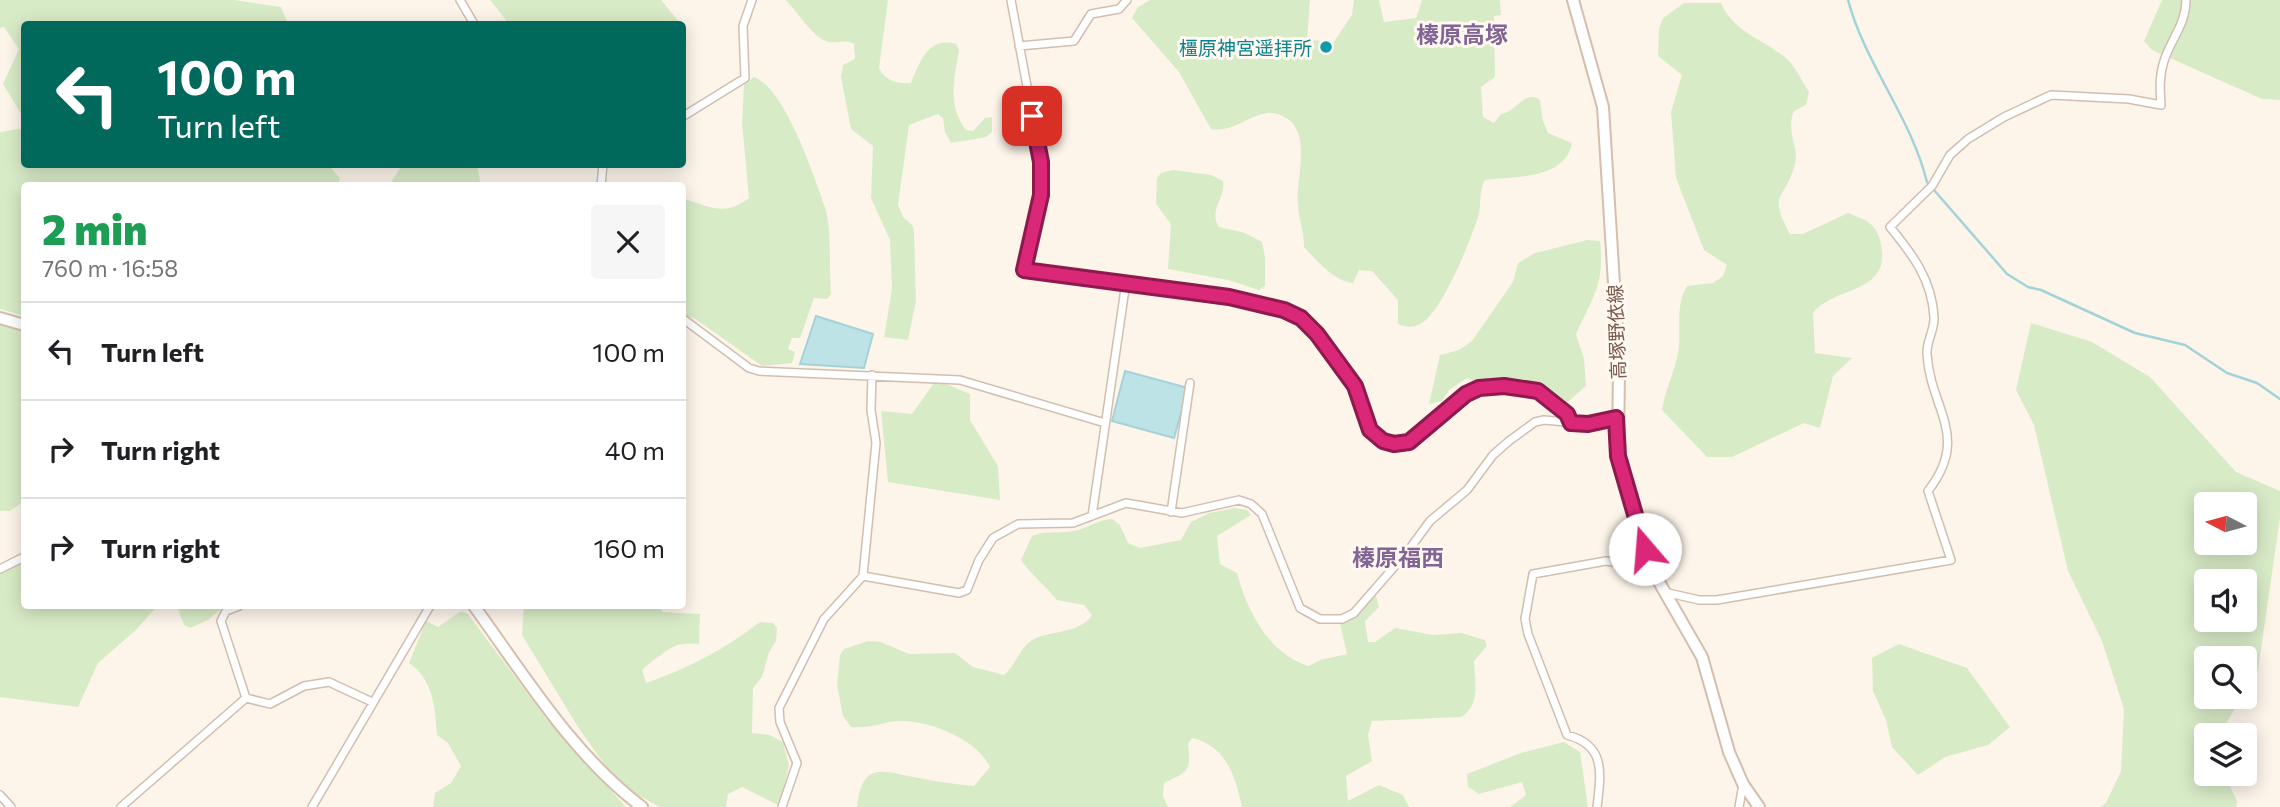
<!DOCTYPE html>
<meta charset="utf-8">
<style>
:root{--surface:#fff;--page:#f6f6f6;--text:#202124;--muted:#757577;--line:#e0e0e0}
body{margin:0;font-family:Commissioner,"Noto Sans JP",sans-serif;background:var(--page);color:var(--text);height:100vh;display:flex;flex-direction:column;font-size:26px;white-space:nowrap}
*{box-sizing:border-box;margin:0}
p{font-size:23px;color:var(--muted)}
.icon{flex:none;width:38px;height:38px;fill:none;stroke:currentColor;stroke-width:2;stroke-linecap:round;stroke-linejoin:round}
.map{position:relative;flex:1;overflow:hidden}
.details{position:absolute;left:21px;top:182px;width:665px;height:427px;display:flex;flex-direction:column;background:var(--surface);border-radius:7px;box-shadow:0 4px 18px #0003}
.details>*{flex:none}
.guide{position:absolute;left:21px;top:21px;width:665px;height:147px;border-radius:7px;box-shadow:0 4px 18px #0003;background:#00695c;color:#fff;overflow:hidden}
.needle{width:46px;rotate:276deg}
.buttons{position:absolute;left:2194px;top:492px;display:grid;gap:14px}
.buttons a{display:grid;place-items:center;width:63px;height:63px;border-radius:7px;background:var(--surface);box-shadow:0 4px 18px #0003;font-size:35px}
.pin{position:absolute;display:grid;place-items:center;width:60px;height:60px;color:#fff;margin:-30px;border-radius:14px;box-shadow:0 4px 10px #0006}
.me{position:absolute;width:77px;margin:-38px;rotate:342deg;stroke-linejoin:round;filter:drop-shadow(0 0 5px #0008)}
.turn{display:flex;align-items:center;gap:24px;height:147px;padding:0 21px;font-size:32px}
.turn .icon{width:91px;height:91px;stroke-width:2.5}
.turn b{display:block;font-size:49px;line-height:60px}
.round{display:grid;place-items:center;flex:none;width:74px;height:74px;border-radius:7px;background:var(--page)}
.headline{display:flex;align-items:center;justify-content:space-between;height:119px;padding:0 21px}
h1{font-size:42px;font-weight:800;line-height:52px;color:#1e9e55}
ul{padding:0;list-style:none}
li{display:flex;align-items:center;gap:21px;height:98px;padding:0 21px;border-top:2px solid var(--line)}
li div{flex:1}
li b{display:block;font-size:26px}
li em{font-style:normal}
.map>svg:first-child{display:block}
.green{fill:#d8ebc7;fill-rule:evenodd}
.water{fill:#bde3e7;stroke:#a3d3d9;stroke-width:2}
.lines{fill:none;stroke-linecap:round;stroke-linejoin:round}
.stream{stroke:#a3d3d9;stroke-width:2.5}
.street-casing{stroke:#d2beb1;stroke-width:10}
.secondary-casing{stroke:#d5beae;stroke-width:14}
.street{stroke:#fff;stroke-width:7}
.secondary{stroke:#fff;stroke-width:10}
.route-casing{stroke:#8e194d;stroke-width:18}
.route{stroke:#db2777;stroke-width:12}
.culture-dot{fill:#0f9aa8;stroke:#fff9f1;stroke-width:2.5}
.labels{text-anchor:middle;dominant-baseline:central;stroke-width:6;stroke-linejoin:round;paint-order:stroke}
.culture-label{font-size:19px;fill:#0d838f;stroke:#fff9f1;text-anchor:end}
.street-label{font-size:19px;fill:#795a4c;stroke:#fff9f1}
.quarter-label{font-size:23px;font-weight:bold;fill:#826594;stroke:#fff9f1}
</style>
<div class="map">
<svg width="2280" height="807" viewBox="0 0 2280 807">
<rect width="100%" height="100%" fill="#fdf5ea"/>
<path class="green" d="M 0,0 L 234,0 L 281,7 L 288,24 L 24,24 L 23,117 L 3,84 L 19,49 L 4,27 L 0,28 Z
M 490,0 L 661,0 L 681,24 L 509,24 Z
M 785,0 L 888,0 L 879,68 C 885,81 898,84 911,83 C 920,61 929,36 956,44 L 959,50 C 954,80 947,104 966,130 L 973,131 L 985,118 L 992,117 L 992,132 L 986,137 L 951,143 L 945,132 L 943,118 L 938,114 L 909,125 L 898,205 L 903,217 L 913,226 L 914,232 L 916,301 L 908,340 L 884,337 L 892,289 L 890,240 L 871,198 L 873,146 L 851,129 L 841,77 L 843,65 L 855,59 L 854,44 C 845,38 835,45 826,41 C 809,34 799,12 785,0 Z
M 1150,0 L 1310,0 L 1307,39 L 1333,43 L 1352,15 L 1354,0 L 1379,0 L 1384,22 L 1416,18 L 1422,0 L 1500,0 L 1501,15 L 1494,16 L 1495,77 L 1481,87 L 1483,117 L 1494,123 L 1501,114 C 1516,113 1524,89 1540,100 L 1543,121 L 1548,133 L 1572,143 C 1565,180 1515,176 1485,180 C 1478,191 1482,205 1478,217 C 1469,244 1447,299 1427,319 C 1419,327 1408,329 1398,324 L 1398,300 L 1372,271 L 1359,270 L 1353,283 C 1335,282 1316,260 1304,247 C 1304,231 1299,220 1298,205 C 1295,179 1314,129 1282,116 C 1278,114 1272,112 1267,113 C 1248,116 1231,133 1211,129 L 1179,72 L 1132,18 L 1138,7 Z
M 2162,0 L 2280,0 L 2280,100 L 2262,99 L 2152,50 L 2144,41 Z
M 1684,3 L 1721,3 C 1733,32 1765,40 1787,59 C 1796,67 1802,82 1809,92 L 1806,105 L 1794,111 C 1785,133 1800,147 1795,164 C 1785,202 1767,191 1790,234 L 1803,234 L 1848,213 C 1866,220 1877,223 1881,244 C 1891,295 1836,285 1813,313 L 1815,353 L 1852,358 L 1833,376 L 1820,428 L 1804,423 L 1732,457 L 1707,457 L 1662,410 C 1665,392 1671,379 1676,362 C 1684,337 1673,309 1687,286 L 1713,283 L 1723,276 L 1727,265 L 1704,250 L 1676,178 L 1671,112 L 1682,75 L 1658,56 L 1659,29 L 1663,18 Z
M 754,77 C 785,88 814,176 825,207 C 832,230 829,270 831,294 L 827,299 L 814,298 L 800,338 L 792,338 L 788,349 L 795,352 L 792,363 L 762,366 L 694,318 L 683,316 L 682,198 C 711,207 723,217 749,198 L 742,123 L 744,84 Z
M 18,129 L 24,130 L 24,164 L 322,164 L 331,168 L 340,178 L 338,186 L 24,186 L 24,316 L 0,309 L 0,132 Z
M 403,164 L 477,165 L 481,185 L 389,185 Z
M 1173,170 L 1211,175 L 1223,181 C 1226,197 1208,211 1219,227 L 1245,233 L 1262,242 L 1265,257 L 1265,286 L 1259,290 L 1228,280 L 1168,269 L 1171,224 L 1156,204 L 1157,178 L 1161,173 Z
M 1587,240 L 1600,241 C 1605,283 1593,297 1576,334 L 1584,359 L 1586,386 L 1554,414 L 1535,397 L 1505,394 L 1467,378 L 1449,390 L 1442,401 L 1429,404 L 1440,355 L 1459,350 L 1472,341 L 1513,282 L 1518,263 L 1535,253 Z
M 2031,323 L 2092,342 L 2150,377 L 2236,472 L 2280,491 L 2280,518 L 2258,670 L 2245,691 L 2245,658 L 2207,658 L 2207,696 L 2242,697 L 2219,735 L 2207,735 L 2207,774 L 2224,774 L 2237,801 L 2236,807 L 2100,807 L 2106,803 L 2121,771 L 2124,709 L 2102,641 L 2068,571 L 2034,425 L 2016,390 ZM 2207,504 L 2245,504 L 2245,542 L 2207,542 ZM 2207,581 L 2245,581 L 2245,620 L 2207,620 Z
M 0,324 L 24,331 L 24,501 L 10,511 L 0,511 Z
M 934,383 L 946,384 L 970,394 L 970,420 L 998,466 L 1000,500 L 888,482 L 881,411 L 912,414 Z
M 1235,508 L 1247,510 L 1251,515 L 1217,536 L 1220,564 L 1237,573 C 1247,611 1269,654 1309,666 L 1320,660 L 1347,654 L 1340,624 L 1376,596 L 1379,607 L 1365,621 L 1368,642 L 1375,642 L 1395,628 L 1433,635 L 1461,633 L 1485,640 L 1487,646 L 1474,661 C 1475,681 1481,706 1461,717 L 1372,721 L 1368,735 L 1372,761 L 1346,776 L 1348,801 L 1379,785 L 1403,795 L 1409,807 L 1242,807 C 1235,775 1226,746 1192,738 L 1188,744 C 1191,773 1188,771 1164,783 L 1163,796 L 1168,807 L 857,807 C 862,759 884,772 919,778 C 937,782 955,784 974,786 L 990,767 C 977,739 929,720 899,721 C 881,722 872,729 851,727 L 843,716 L 837,685 L 840,655 L 844,649 L 868,641 L 881,642 L 909,654 L 955,653 L 973,667 L 1004,675 C 1017,664 1020,645 1036,638 C 1053,631 1082,632 1092,615 L 1084,605 L 1057,600 C 1046,586 1031,575 1021,560 L 1032,536 C 1046,530 1058,534 1073,531 C 1087,529 1096,520 1112,519 L 1120,525 L 1128,543 L 1140,548 L 1181,540 L 1191,522 L 1209,513 Z
M 24,550 L 24,606 L 157,606 L 137,629 L 98,663 L 78,707 L 0,697 L 0,567 Z
M 177,606 L 225,606 L 208,620 L 190,628 L 184,625 Z
M 524,606 L 659,606 L 663,612 L 700,614 L 699,644 C 692,644 682,643 675,646 C 671,647 644,667 642,670 L 646,683 C 689,668 725,649 760,622 L 773,623 L 777,628 L 776,641 L 769,652 L 762,677 L 753,688 L 752,733 L 770,735 L 783,742 L 789,765 L 780,806 L 742,787 L 728,794 L 726,807 L 660,807 L 619,785 L 578,727 L 522,635 Z
M 461,611 L 468,614 L 545,717 L 626,807 L 433,807 L 435,793 L 451,783 L 461,766 L 448,743 L 437,735 C 435,707 433,679 409,663 L 426,621 L 438,627 Z
M 1899,644 L 1967,668 L 2010,727 L 1988,745 L 1945,757 L 1918,775 L 1892,747 L 1886,720 L 1873,691 L 1872,658 Z
M 1564,742 L 1580,752 L 1588,807 L 1510,807 L 1526,795 L 1522,782 L 1479,794 L 1468,787 L 1467,774 L 1521,753 Z"/>
<path class="water" d="M 816,316 L 873,334 L 864,368 L 800,364 Z
M 1125,371 L 1188,388 L 1174,438 L 1112,421 Z"/>
<g class="lines">
<path class="stream" d="M 1848,0 C 1865,64 1911,117 1927,182 L 2007,274 L 2028,287 L 2041,290 L 2135,333 L 2185,345 L 2227,373 L 2257,383 L 2280,399"/>
<g class="street-casing">
<path id="street" d="M 460,0 L 474,24
M 1011,0 L 1041,162 L 1041,195 L 1024,270 L 1229,297 L 1284,310 L 1301,318 L 1316,334 L 1355,386 L 1370,430 L 1383,441 L 1394,444 L 1409,442 L 1466,394 L 1479,388 L 1504,386 L 1538,391 L 1567,414 L 1571,423
M 1019,46 L 1074,41 L 1091,14 L 1119,9 L 1127,0
M 682,117 L 745,78 L 743,26 L 752,0
M 601,186 L 603,164
M 682,318 L 749,368 L 759,371 L 960,380 L 1105,423
M 1171,512 L 1190,383
M 1092,516 L 1126,282
M 0,569 L 24,557
M 863,576 L 959,593 L 967,590 L 979,560 L 993,538 L 1018,524 L 1073,523 L 1126,503 L 1182,513 L 1239,500 L 1251,504 L 1262,514 L 1300,608 L 1320,619 L 1342,619 L 1354,613 L 1408,551 L 1430,521 L 1467,490 L 1493,455 L 1509,441 L 1535,422 L 1544,420 L 1588,424 L 1616,418
M 1664,592 L 1699,600 L 1717,600 L 1951,560 L 1928,491 C 1971,436 1930,409 1927,354 C 1926,342 1935,329 1934,317 C 1932,280 1913,255 1890,227 L 1932,186 L 1950,155 L 1968,139 L 2004,117 L 2051,95 L 2129,99 L 2161,105 C 2160,90 2159,76 2164,61 C 2171,39 2186,24 2186,0
M 239,606 L 226,611 L 221,621 L 246,698
M 246,698 L 270,704 L 304,686 L 329,682 L 372,702
M 0,795 L 11,807
M 121,807 L 246,698
M 312,807 L 430,606
M 782,807 L 797,763 L 780,722 L 779,708 L 824,619 L 863,576 L 876,443 L 871,410 L 872,375
M 1597,807 C 1601,773 1606,745 1567,735 L 1528,634 L 1525,619 L 1533,574 L 1606,561 L 1651,568
M 1739,807 L 1743,784"/>
</g>
<g class="secondary-casing">
<path id="secondary" d="M 1573,0 L 1603,107 L 1619,364 L 1618,456 L 1651,568 L 1702,657 L 1729,752 L 1743,784 L 1759,807
M 0,318 L 24,325
M 474,606 C 525,676 572,754 642,807"/>
</g>
<use href="#street" class="street"/>
<use href="#secondary" class="secondary"/>
</g>
<g class="lines">
<g class="route-casing">
<path id="route" d="M 1032,116 L 1041,162 L 1041,195 L 1024,270 L 1229,297 L 1284,310 L 1301,318 L 1317,334 L 1355,386 L 1370,430 L 1383,441 L 1394,444 L 1409,442 L 1466,394 L 1479,388 L 1504,386 L 1538,391 L 1567,414 L 1571,423 L 1588,424 L 1616,418 L 1618,456 L 1645,549"/>
</g>
<use href="#route" class="route"/>
</g>
<circle class="culture-dot" cx="1326" cy="47" r="7"/>
<g class="labels">
<g class="culture-label">
<text x="1312" y="47">橿原神宮遥拝所</text>
</g>
<g class="street-label">
<text transform="translate(1616 332) rotate(-92)">高塚野依線</text>
</g>
<g class="quarter-label">
<text x="1462" y="34">榛原高塚</text>
<text x="1398" y="557">榛原福西</text>
</g>
</g>
</svg>
<div class="buttons">
<a><svg class="needle" viewBox="-14 -14 28 28"><path d="M0-13l5 13h-10z" fill="#e53935"/><path d="M0 13l5-13h-10z" fill="#757577"/></svg></a>
<a><svg class="icon" aria-label="sound" viewBox="0 0 24 24"><path d="M4 9h4l5-4v14l-5-4H4zM17 9q2 3 0 6"/></svg></a>
<a><svg class="icon" aria-label="search" viewBox="0 0 24 24"><circle cx="10" cy="10" r="6"/><path d="M15 15l6 6"/></svg></a>
<a><svg class="icon" aria-label="layers" viewBox="0 0 24 24"><path d="M12 4l9 5-9 5-9-5zM3 14l9 5 9-5"/></svg></a>
</div>
<div class="pin" style="left:1032px;top:116px;background:#d93025"><svg class="icon" aria-label="arrive" viewBox="0 0 24 24"><path d="M6 21V4h12l-3 4 3 4H6"/></svg></div>
<svg class="me" style="left:1645px;top:549px" viewBox="-20 -20 40 40"><circle r="19" fill="#fff"/><path d="M0-13L10 11 0 6-10 11z" fill="#db2777"/></svg>
<div class="guide">
<div class="turn"><svg class="icon" aria-label="left" viewBox="0 0 24 24"><path d="M17 20v-9H6M10 6l-5 5 5 5"/></svg><div><b>100 m</b>Turn left</div></div>
</div>
<section class="details">
<div class="headline"><div><h1>2 min</h1><p>760 m · 16:58</p></div><a class="round"><svg class="icon" aria-label="close" viewBox="0 0 24 24"><path d="M6 6l12 12M18 6L6 18"/></svg></a></div>
<ul>
<li><svg class="icon" aria-label="left" viewBox="0 0 24 24"><path d="M17 20v-9H6M10 6l-5 5 5 5"/></svg><div><b>Turn left</b></div><em>100 m</em></li>
<li><svg class="icon" aria-label="right" viewBox="0 0 24 24"><path d="M7 20v-9h11M14 6l5 5-5 5"/></svg><div><b>Turn right</b></div><em>40 m</em></li>
<li><svg class="icon" aria-label="right" viewBox="0 0 24 24"><path d="M7 20v-9h11M14 6l5 5-5 5"/></svg><div><b>Turn right</b></div><em>160 m</em></li>
</ul>
</section>
</div>
